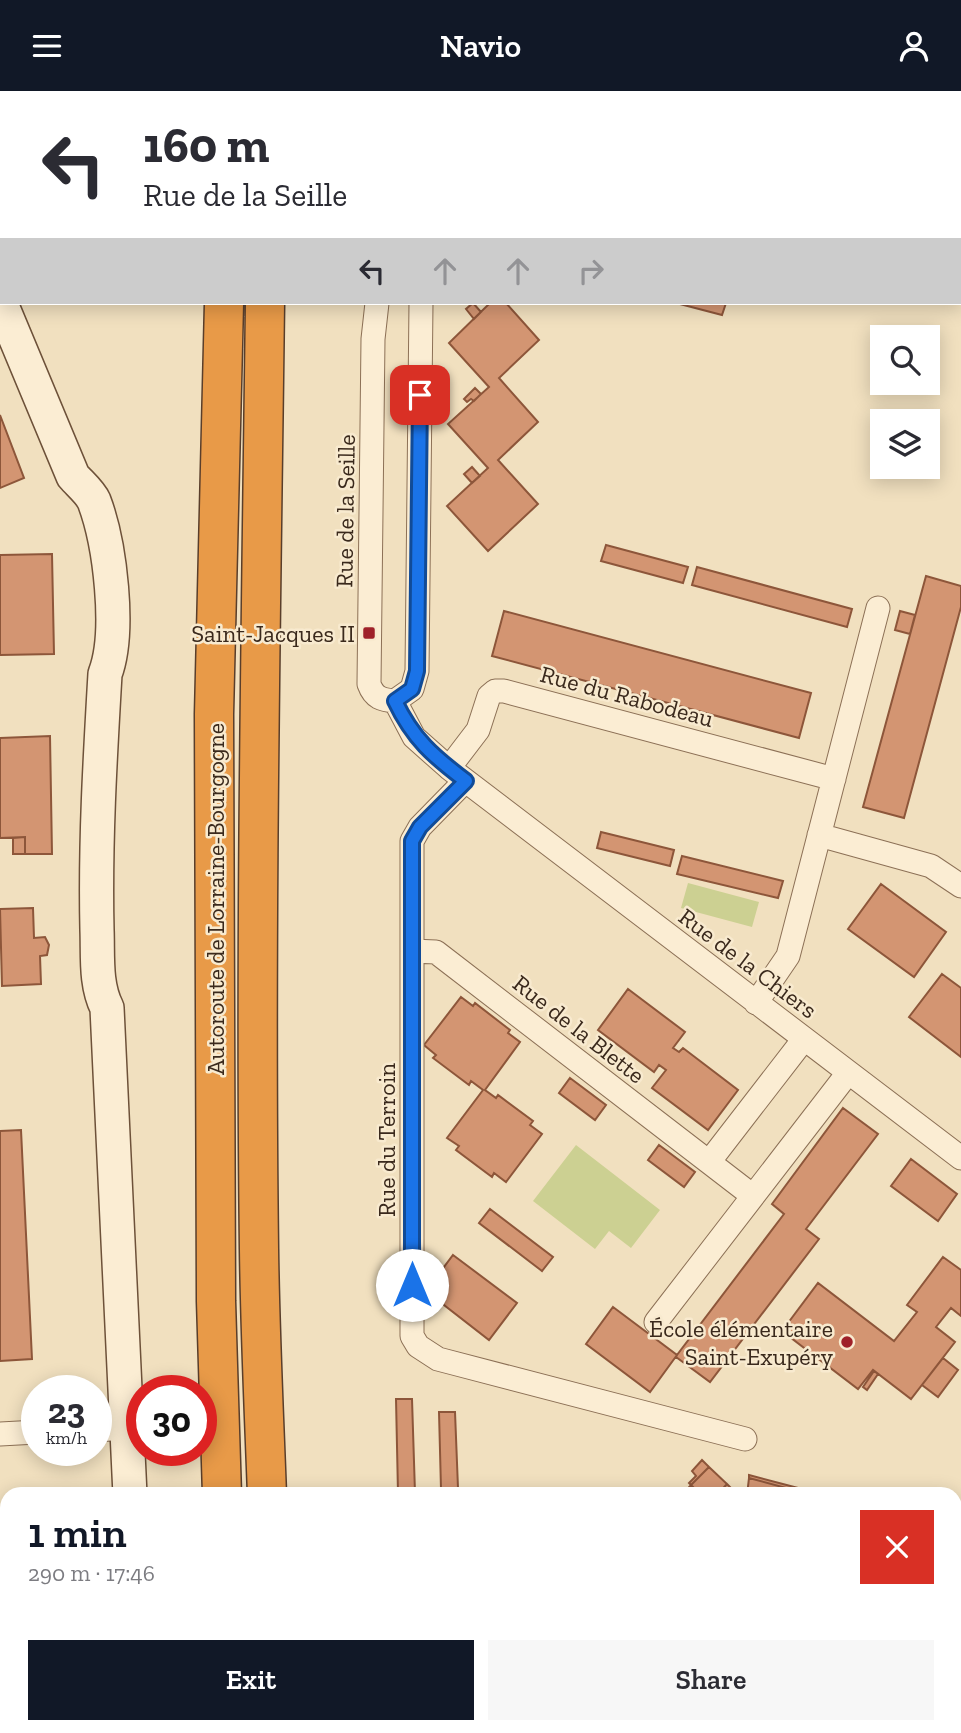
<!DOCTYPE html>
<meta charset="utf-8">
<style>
:root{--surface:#fff;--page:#f7f7f7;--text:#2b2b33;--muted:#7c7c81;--accent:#111827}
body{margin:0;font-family:"Zilla Slab",serif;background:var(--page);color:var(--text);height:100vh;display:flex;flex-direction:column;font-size:26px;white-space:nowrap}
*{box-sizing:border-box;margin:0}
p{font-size:23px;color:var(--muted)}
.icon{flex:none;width:38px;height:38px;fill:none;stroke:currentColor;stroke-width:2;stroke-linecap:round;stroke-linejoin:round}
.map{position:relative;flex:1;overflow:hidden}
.panel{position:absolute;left:0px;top:1396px;width:962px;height:247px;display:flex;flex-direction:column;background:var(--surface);border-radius:21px 21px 0 0;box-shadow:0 4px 18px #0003}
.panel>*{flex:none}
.hud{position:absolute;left:0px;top:0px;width:962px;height:214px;box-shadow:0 4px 18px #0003;background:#fff;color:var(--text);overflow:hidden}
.buttons{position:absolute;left:870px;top:234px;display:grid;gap:14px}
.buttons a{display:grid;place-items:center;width:70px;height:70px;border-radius:0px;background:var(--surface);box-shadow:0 4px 18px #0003;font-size:35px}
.speed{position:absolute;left:21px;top:1284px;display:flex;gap:14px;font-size:35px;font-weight:700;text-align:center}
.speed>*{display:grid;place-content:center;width:91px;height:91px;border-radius:50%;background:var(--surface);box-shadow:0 4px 18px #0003;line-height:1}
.speed small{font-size:18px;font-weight:400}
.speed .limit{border:10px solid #d22;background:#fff;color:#111}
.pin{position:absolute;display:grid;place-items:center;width:60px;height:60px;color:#fff;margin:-30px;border-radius:14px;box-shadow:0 4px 10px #0006}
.me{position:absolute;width:77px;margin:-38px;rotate:0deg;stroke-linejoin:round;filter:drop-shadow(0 0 5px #0008)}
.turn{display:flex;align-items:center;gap:24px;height:147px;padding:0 28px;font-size:32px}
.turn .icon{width:91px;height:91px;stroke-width:2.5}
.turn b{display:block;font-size:49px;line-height:60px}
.lanes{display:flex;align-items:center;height:66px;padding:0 28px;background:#0003;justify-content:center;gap:35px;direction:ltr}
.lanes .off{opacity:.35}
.round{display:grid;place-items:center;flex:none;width:74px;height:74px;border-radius:0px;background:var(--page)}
.headline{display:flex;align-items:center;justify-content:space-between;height:119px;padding:0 28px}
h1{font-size:42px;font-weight:600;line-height:52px;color:var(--accent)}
.button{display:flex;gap:14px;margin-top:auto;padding:14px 28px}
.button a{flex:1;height:80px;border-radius:0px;background:var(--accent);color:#fff;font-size:28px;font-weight:600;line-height:80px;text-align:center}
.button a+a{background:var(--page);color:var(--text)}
header{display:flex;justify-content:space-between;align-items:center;height:91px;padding:0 28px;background:var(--accent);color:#fff;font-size:32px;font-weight:600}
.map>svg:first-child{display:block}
.green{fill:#ccd092}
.building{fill:#d39572;stroke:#8d563a;stroke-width:2}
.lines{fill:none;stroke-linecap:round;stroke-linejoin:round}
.street-casing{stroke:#8c7056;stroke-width:25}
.secondary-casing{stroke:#6d5139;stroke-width:36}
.highway-casing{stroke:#593e2b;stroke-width:41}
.street{stroke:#fbedd3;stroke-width:23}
.secondary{stroke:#fbedd3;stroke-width:33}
.highway{stroke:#e89a48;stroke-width:38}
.route-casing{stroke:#114b97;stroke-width:18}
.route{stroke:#1a73e8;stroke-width:12}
.poi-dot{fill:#9f2129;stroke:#f8eacf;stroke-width:2.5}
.labels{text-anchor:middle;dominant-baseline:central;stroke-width:5;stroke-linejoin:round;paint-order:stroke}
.street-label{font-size:24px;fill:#3a291c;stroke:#f8eacf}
.poi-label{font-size:24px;fill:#3a291c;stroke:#f8eacf;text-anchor:end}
</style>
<header><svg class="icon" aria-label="menu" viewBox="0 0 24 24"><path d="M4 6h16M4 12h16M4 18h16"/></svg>Navio<svg class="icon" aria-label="person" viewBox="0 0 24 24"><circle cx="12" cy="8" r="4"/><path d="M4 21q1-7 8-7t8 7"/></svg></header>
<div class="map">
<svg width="961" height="1642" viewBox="0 0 961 1642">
<rect width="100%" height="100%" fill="#f1e0bf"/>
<path class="green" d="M 688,792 L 759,811 L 752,836 L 681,817 Z
M 576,1054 L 660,1119 L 631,1157 L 609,1140 L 595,1158 L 533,1110 Z
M 397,1636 L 640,1636 L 640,1642 L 398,1642 Z"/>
<path class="building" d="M 389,0 L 528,0 L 389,2 Z
M 676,0 L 705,0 L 674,2 Z
M 770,0 L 823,0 L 830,2 L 770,2 Z
M 473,212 L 481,221 L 474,228 L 466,218 Z
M 488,212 L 506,212 L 539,249 L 499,287 L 538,331 L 498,369 L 538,413 L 488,460 L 447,415 L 488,377 L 448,333 L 489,296 L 449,252 L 489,213 Z
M 676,212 L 726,212 L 722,224 Z
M 475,297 L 481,303 L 474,310 L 471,308 L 467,311 L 464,308 Z
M 0,324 L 24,387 L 0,397 Z
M 472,376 L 480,385 L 472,392 L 464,383 Z
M 606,454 L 688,476 L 683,492 L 601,470 Z
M 52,463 L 54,563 L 0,564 L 0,464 Z
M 697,476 L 852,518 L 847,536 L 692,494 Z
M 926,485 L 961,495 L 961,516 L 904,727 L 863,716 Z
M 504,520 L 811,602 L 799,647 L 492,565 Z
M 900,520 L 915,524 L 910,543 L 895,539 Z
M 50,645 L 52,763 L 25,763 L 25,746 L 0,747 L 0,647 Z
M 601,741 L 674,759 L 670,775 L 597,757 Z
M 25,746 L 25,763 L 13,763 L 13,747 Z
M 682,765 L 783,790 L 778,807 L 677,783 Z
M 881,793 L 946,841 L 914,886 L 848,838 Z
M 33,817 L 34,847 L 45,846 L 49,854 L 47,864 L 40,865 L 41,893 L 2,895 L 0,818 Z
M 942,883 L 961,897 L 961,966 L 909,926 Z
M 628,898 L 685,941 L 673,957 L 679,961 L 683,957 L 738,999 L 708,1039 L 652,997 L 666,979 L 659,974 L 654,981 L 598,939 Z
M 461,906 L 473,915 L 475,912 L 510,939 L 508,942 L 520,951 L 485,999 L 496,1007 L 498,1004 L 533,1030 L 530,1034 L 542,1043 L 506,1091 L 494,1082 L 492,1086 L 456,1059 L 459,1055 L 447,1047 L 483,999 L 471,990 L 469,994 L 433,967 L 436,964 L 424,954 Z
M 570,987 L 606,1014 L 595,1029 L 559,1002 Z
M 843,1017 L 878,1043 L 806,1138 L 819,1148 L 710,1291 L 676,1266 L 677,1264 L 784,1123 L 772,1113 Z
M 21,1039 L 32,1268 L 0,1270 L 0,1040 Z
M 659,1054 L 695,1081 L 684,1096 L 648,1069 Z
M 911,1068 L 957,1103 L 938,1130 L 891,1095 Z
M 490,1118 L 553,1166 L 542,1180 L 479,1132 Z
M 453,1164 L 517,1212 L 489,1249 L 426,1200 Z
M 943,1166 L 961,1179 L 961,1225 L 951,1217 L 936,1236 L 955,1251 L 911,1308 L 873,1279 L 858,1298 L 782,1240 L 818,1192 L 894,1250 L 917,1221 L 907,1214 Z
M 613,1216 L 677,1264 L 650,1301 L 586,1253 Z
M 943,1267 L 958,1279 L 938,1306 L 922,1294 Z
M 874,1280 L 878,1283 L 867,1299 L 863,1296 Z
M 396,1308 L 412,1308 L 415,1402 L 398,1402 Z
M 439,1321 L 455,1321 L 458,1397 L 441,1398 Z
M 702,1369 L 709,1376 L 691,1394 L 689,1392 L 696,1385 L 692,1380 Z
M 709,1376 L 727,1393 L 717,1404 L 701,1404 L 691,1394 Z
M 749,1384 L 798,1397 L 797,1400 L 749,1387 Z
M 749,1387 L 797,1400 L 796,1404 L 747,1404 Z
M 727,1393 L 730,1396 L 723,1404 L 717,1404 Z
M 691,1394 L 701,1404 L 682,1404 Z
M 798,1397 L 813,1400 L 813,1398 L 824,1401 L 823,1404 L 810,1404 L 797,1400 Z
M 0,1432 L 7,1432 L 7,1567 L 0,1567 Z
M 20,1636 L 80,1636 L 81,1642 L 20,1642 Z
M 684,1636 L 722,1636 L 722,1637 L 706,1642 L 686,1642 Z
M 788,1636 L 833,1636 L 831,1642 L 790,1642 L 791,1638 Z
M 904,1636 L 932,1636 L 912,1642 L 906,1642 Z
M 933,1636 L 934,1642 L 912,1642 L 932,1636 Z"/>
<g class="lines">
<g class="street-casing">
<path id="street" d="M 563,0 L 564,2
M 889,0 L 890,2
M 583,2 L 585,0
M 377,212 L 373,248 L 369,593 C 374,607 382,609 395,610 L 412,598 L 417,580 L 421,212
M 395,610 L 414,646 L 449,677 L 961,1067
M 449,677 L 478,639 L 489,605 L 495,600 L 504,600 L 834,688
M 465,690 L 420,736 L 412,750 L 412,1245 L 418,1255 L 438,1268 L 745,1348
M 819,744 L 931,775 L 961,795
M 412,860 L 436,861 L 753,1105
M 756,912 L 788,865 L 878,517
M 709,1071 L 804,948
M 656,1231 L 848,982
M 96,1339 L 126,1337
M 0,1343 L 37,1341
M 956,1585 L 961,1595
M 750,1636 L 751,1642"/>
</g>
<g class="secondary-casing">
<path id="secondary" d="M 0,210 L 73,385 C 80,393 90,401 94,410 C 110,452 121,541 105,583 C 100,668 95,753 97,839 C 98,865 95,893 107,917 L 130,1404
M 120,1636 L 121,1642"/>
</g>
<g class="highway-casing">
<path id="highway" d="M 229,2 L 229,0
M 271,2 L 271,0
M 265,212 C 261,527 255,843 259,1158 C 260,1240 264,1322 267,1404
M 222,1404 L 216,1210 L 214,623 L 224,212
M 232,1636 L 233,1642
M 277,1636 L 277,1642"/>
</g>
<use href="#street" class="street"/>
<use href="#secondary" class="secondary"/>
<use href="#highway" class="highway"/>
</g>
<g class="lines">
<g class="route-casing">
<path id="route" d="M 412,1194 L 412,750 L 420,736 L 466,690 C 433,665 413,648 395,610 L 412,598 L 417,580 L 420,304"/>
</g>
<use href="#route" class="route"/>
</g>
<g class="poi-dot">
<rect x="362" y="535" width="14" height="14" rx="3.5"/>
<circle cx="847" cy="1251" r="7"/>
</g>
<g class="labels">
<g class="street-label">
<text transform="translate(345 420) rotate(-89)">Rue de la Seille</text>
<text transform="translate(627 605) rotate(15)">Rue du Rabodeau</text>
<text transform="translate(215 808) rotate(-90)">Autoroute de Lorraine-Bourgogne</text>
<text transform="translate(748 872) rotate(37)">Rue de la Chiers</text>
<text transform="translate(579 938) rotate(38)">Rue de la Blette</text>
<text transform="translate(386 1049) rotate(-90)">Rue du Terroin</text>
</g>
<g class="poi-label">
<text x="355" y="542">Saint-Jacques II</text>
<text x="833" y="1237">École élémentaire<tspan x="833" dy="28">Saint-Exupéry</tspan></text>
</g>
</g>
</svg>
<div class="buttons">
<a><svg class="icon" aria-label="search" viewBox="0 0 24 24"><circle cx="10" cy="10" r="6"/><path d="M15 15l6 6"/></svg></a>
<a><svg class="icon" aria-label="layers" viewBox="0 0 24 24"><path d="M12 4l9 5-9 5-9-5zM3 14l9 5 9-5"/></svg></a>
</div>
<div class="speed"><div>23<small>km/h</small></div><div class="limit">30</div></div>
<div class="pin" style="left:420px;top:304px;background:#d93025"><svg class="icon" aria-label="arrive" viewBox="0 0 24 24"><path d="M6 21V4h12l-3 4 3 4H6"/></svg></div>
<svg class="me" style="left:412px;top:1194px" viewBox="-20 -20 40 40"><circle r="19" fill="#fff"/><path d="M0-13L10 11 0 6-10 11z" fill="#1a73e8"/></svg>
<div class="hud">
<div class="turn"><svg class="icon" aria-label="left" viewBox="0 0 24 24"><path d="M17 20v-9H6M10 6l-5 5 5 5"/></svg><div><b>160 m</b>Rue de la Seille</div></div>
<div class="lanes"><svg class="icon" aria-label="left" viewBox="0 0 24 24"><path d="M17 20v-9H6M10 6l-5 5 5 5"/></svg><svg class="icon off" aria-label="ahead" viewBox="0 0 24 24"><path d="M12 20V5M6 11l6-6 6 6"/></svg><svg class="icon off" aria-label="ahead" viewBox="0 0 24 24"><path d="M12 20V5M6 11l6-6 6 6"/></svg><svg class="icon off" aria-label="right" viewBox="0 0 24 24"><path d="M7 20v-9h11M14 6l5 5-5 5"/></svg></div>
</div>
<section class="panel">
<div class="headline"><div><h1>1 min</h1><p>290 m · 17:46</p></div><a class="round" style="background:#d93025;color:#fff"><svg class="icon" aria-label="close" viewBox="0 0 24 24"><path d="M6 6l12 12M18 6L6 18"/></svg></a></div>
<div class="button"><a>Exit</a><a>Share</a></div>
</section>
</div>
